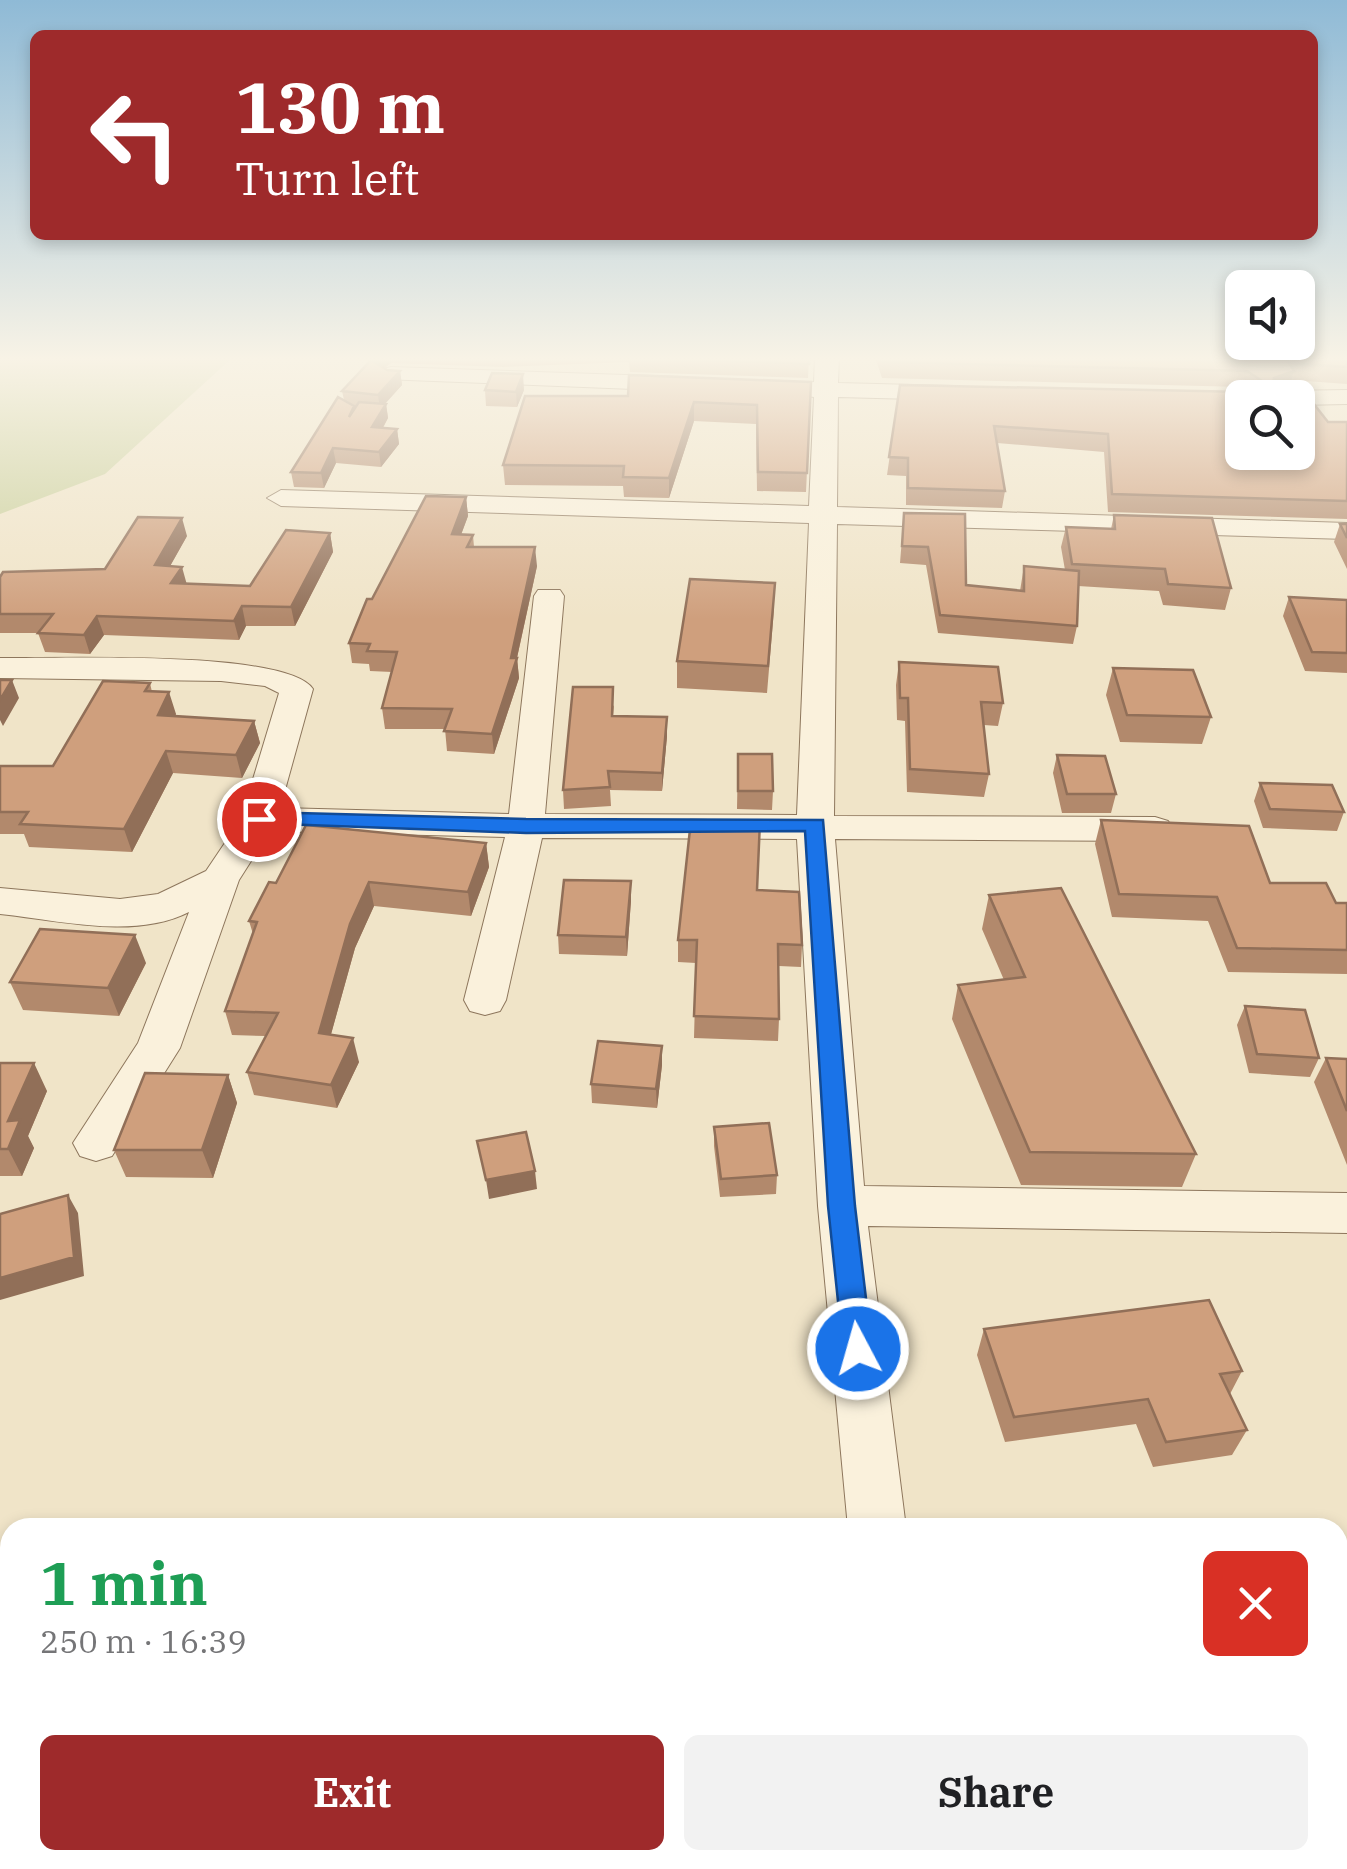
<!DOCTYPE html>
<meta charset="utf-8">
<style>
:root{--surface:#fff;--page:#f2f2f2;--text:#202124;--muted:#757577;--accent:#9e2a2b}
body{margin:0;font-family:"IBM Plex Serif",serif;background:var(--page);color:var(--text);height:100vh;display:flex;flex-direction:column;font-size:38px;white-space:nowrap}
*{box-sizing:border-box;margin:0}
p{font-size:32px;color:var(--muted)}
.icon{flex:none;width:55px;height:55px;fill:none;stroke:currentColor;stroke-width:2;stroke-linecap:round;stroke-linejoin:round}
.map{position:relative;flex:1;overflow:hidden}
.sheet{position:absolute;left:0px;top:1518px;width:1348px;height:352px;display:flex;flex-direction:column;background:var(--surface);border-radius:30px 30px 0 0;box-shadow:0 5px 15px #0003}
.sheet>*{flex:none}
.banner{position:absolute;left:30px;top:30px;width:1288px;height:210px;border-radius:15px;box-shadow:0 5px 15px #0003;background:#9e2a2b;color:#fff;overflow:hidden}
.tools{position:absolute;left:1225px;top:270px;display:grid;gap:20px}
.tools a{display:grid;place-items:center;width:90px;height:90px;border-radius:15px;background:var(--surface);box-shadow:0 5px 15px #0003;font-size:50px}
.pin{position:absolute;display:grid;place-items:center;width:85px;height:85px;color:#fff;margin:-42px;border:5px solid #fff;border-radius:50%;box-shadow:0 2px 10px #0007}
.me{position:absolute;width:110px;margin:-55px;rotate:354deg;stroke-linejoin:round;filter:drop-shadow(0 0 8px #0008)}
.turn{display:flex;align-items:center;gap:35px;height:210px;padding:0 40px;font-size:45px}
.turn .icon{width:130px;height:130px;stroke-width:2.5}
.turn b{display:block;font-size:70px;line-height:85px}
.round{display:grid;place-items:center;flex:none;width:105px;height:105px;border-radius:15px;background:var(--page)}
.head{display:flex;align-items:center;justify-content:space-between;height:170px;padding:0 40px}
h1{font-size:60px;font-weight:700;line-height:75px;color:#1e9e55}
.cta{display:flex;gap:20px;margin-top:auto;padding:20px 40px}
.cta a{flex:1;height:115px;border-radius:15px;background:var(--accent);color:#fff;font-size:40px;font-weight:700;line-height:115px;text-align:center}
.cta a+a{background:var(--page);color:var(--text)}
.map>svg:first-child{display:block}
.green{fill:#c9cf9b}
.lines{fill:none;stroke-linecap:round;stroke-linejoin:round}
.minor-casing{stroke:#8d765c;stroke-width:2}
.minor{fill:#faf1dc;fill-rule:evenodd}
.wall{fill:#b2896c}
.shaded-wall{fill:#916f58}
.building{fill:#cf9f7d;stroke:#916f58;stroke-width:2.5;fill-rule:evenodd}
.route{fill:#1a73e8;stroke:#114b97;stroke-width:2.5}
</style>
<div class="map">
<svg width="1347" height="1869" viewBox="0 0 1347 1869">
<rect width="100%" height="100%" fill="#f0e4c8"/>
<path class="green" d="M 0,357 L 233,357 L 105,474 L 0,514 Z"/>
<g class="lines">
<g class="minor-casing">
<path id="minor" d="M 815,357 L 839,357 L 838,383 L 954,386 L 966,393 L 954,400 L 838,397 L 837,507 L 1347,523 L 1347,539 L 837,524 L 834,816 L 1155,817 L 1168,821 L 1173,829 L 1168,837 L 1155,841 L 835,839 L 864,1186 L 1347,1193 L 1347,1233 L 868,1226 L 906,1528 L 848,1528 L 818,1206 L 797,839 L 542,838 L 506,1000 L 500,1011 L 485,1015 L 470,1011 L 464,1000 L 505,837 L 270,831 L 239,880 L 180,1048 L 112,1156 L 96,1161 L 80,1156 L 73,1143 L 138,1043 L 189,912 C 134,940 58,920 0,914 L 0,888 L 120,899 L 158,894 L 206,871 L 241,819 L 279,693 L 265,686 L 221,681 L 0,678 L 0,658 C 55,659 286,649 313,689 L 280,808 L 509,814 L 534,596 L 538,590 L 560,590 L 564,596 L 545,814 L 797,815 L 809,523 L 281,506 L 267,498 L 281,490 L 809,506 L 814,397 L 793,394 L 790,389 L 793,384 L 814,382 Z
M 391,367 L 684,377 L 696,384 L 684,391 L 383,379 L 379,374 L 383,369 Z
M 1347,390 L 1347,404 L 1298,405 L 1298,398 L 1271,398 L 1283,391 Z
M 888,1860 L 954,1860 L 957,1869 L 889,1869 Z"/>
</g>
<use href="#minor" class="minor"/>
</g>
<path class="wall" d="M 374,357 L 809,357 L 808,378 L 630,372 L 629,362 L 503,367 L 391,363 L 384,368 L 387,370 L 400,371 L 402,385 L 385,404 L 386,404 L 388,418 L 383,428 L 397,429 L 399,444 L 381,467 L 336,463 L 324,488 L 294,487 L 291,472 L 344,400 L 342,391 Z
M 875,357 L 1347,357 L 1347,384 L 1292,380 L 1290,385 L 1328,422 L 1347,422 L 1347,519 L 1108,512 L 1104,452 L 997,443 L 1005,491 L 1002,508 L 906,505 L 906,476 L 887,475 L 900,385 L 1247,392 L 1247,391 L 1242,387 L 882,378 Z
M 811,382 L 806,492 L 757,491 L 756,424 L 694,421 L 669,498 L 624,497 L 623,486 L 505,485 L 503,465 L 628,396 Z
M 485,390 L 524,390 L 517,407 L 486,406 Z
M 466,497 L 468,516 L 461,535 L 473,535 L 474,547 L 537,566 L 517,658 L 519,678 L 494,754 L 447,751 L 445,729 L 385,729 L 382,708 L 392,672 L 370,671 L 369,664 L 352,663 L 349,643 L 372,599 Z
M 904,513 L 966,585 L 1020,591 L 1024,566 L 1065,570 L 1061,547 L 1066,527 L 1111,529 L 1114,515 L 1231,588 L 1225,610 L 1163,605 L 1159,591 L 1078,586 L 1077,626 L 1073,644 L 938,633 L 926,565 L 900,563 Z
M 1340,524 L 1347,524 L 1347,569 L 1334,542 Z
M 330,533 L 333,552 L 295,626 L 246,626 L 239,640 L 104,635 L 90,654 L 45,652 L 38,633 L 0,633 L 0,577 L 105,569 L 187,536 L 170,566 L 186,584 L 250,586 Z
M 1289,597 L 1347,600 L 1347,673 L 1305,671 L 1283,616 Z
M 774,609 L 767,693 L 677,688 L 677,661 Z
M 899,662 L 1003,703 L 998,726 L 984,725 L 989,774 L 984,797 L 907,792 L 905,721 L 897,720 L 896,685 Z
M 1113,668 L 1211,717 L 1202,744 L 1120,742 L 1106,695 Z
M 150,683 L 152,692 L 176,714 L 175,716 L 254,721 L 260,743 L 242,778 L 173,773 L 132,852 L 29,847 L 24,834 L 0,834 L 0,766 L 53,766 Z
M 614,705 L 613,716 L 667,736 L 662,791 L 610,790 L 611,806 L 564,809 L 563,790 Z
M 738,754 L 773,791 L 772,810 L 737,809 Z
M 1057,755 L 1116,794 L 1111,813 L 1062,813 L 1053,773 Z
M 1260,783 L 1344,812 L 1337,831 L 1263,828 L 1254,801 Z
M 1101,820 L 1270,883 L 1336,903 L 1347,903 L 1347,974 L 1228,972 L 1208,921 L 1112,917 L 1095,844 Z
M 486,843 L 489,867 L 471,916 L 374,906 L 355,948 L 331,1034 L 359,1062 L 337,1108 L 254,1095 L 247,1072 L 266,1036 L 232,1035 L 225,1011 L 253,934 L 249,921 L 276,883 Z
M 757,890 L 802,945 L 801,967 L 779,966 L 779,1019 L 778,1041 L 694,1038 L 696,963 L 678,962 L 678,940 Z
M 989,895 L 1196,1154 L 1182,1187 L 1021,1185 L 952,1019 L 958,985 L 1004,980 L 982,929 Z
M 631,900 L 627,956 L 559,954 L 558,935 Z
M 146,963 L 119,1016 L 23,1010 L 10,982 Z
M 1245,1006 L 1319,1058 L 1310,1077 L 1249,1073 L 1237,1025 Z
M 662,1046 L 662,1065 L 657,1108 L 592,1103 L 591,1084 Z
M 1326,1058 L 1347,1059 L 1347,1165 L 1314,1082 Z
M 0,1063 L 47,1091 L 28,1136 L 34,1148 L 22,1176 L 0,1176 Z
M 228,1075 L 237,1103 L 213,1178 L 126,1177 L 114,1150 Z
M 714,1127 L 777,1175 L 776,1194 L 720,1197 L 714,1146 Z
M 984,1329 L 1242,1371 L 1230,1394 L 1247,1430 L 1232,1455 L 1153,1467 L 1136,1424 L 1005,1442 L 977,1355 Z
M 1344,1632 L 1347,1632 L 1347,1757 L 1338,1713 L 1338,1639 Z
M 1155,1860 L 1338,1860 L 1347,1869 L 1157,1869 Z"/>
<path class="shaded-wall" d="M 379,357 L 390,357 L 391,363 L 375,375 L 373,361 Z
M 400,371 L 402,385 L 380,409 L 378,395 Z
M 1294,371 L 1289,387 L 1269,395 L 1274,378 Z
M 523,374 L 524,390 L 517,407 L 516,392 Z
M 694,402 L 694,421 L 669,498 L 669,478 Z
M 386,404 L 388,418 L 375,441 L 372,427 Z
M 397,429 L 399,444 L 381,467 L 379,452 Z
M 333,448 L 336,463 L 324,488 L 321,473 Z
M 466,497 L 468,516 L 454,553 L 452,534 Z
M 182,518 L 187,536 L 160,584 L 155,565 Z
M 330,533 L 333,552 L 295,626 L 291,607 Z
M 535,547 L 537,566 L 516,662 L 517,658 L 519,678 L 494,754 L 492,734 Z
M 182,567 L 187,585 L 171,583 Z
M 242,606 L 246,626 L 239,640 L 234,621 Z
M 97,616 L 104,635 L 90,654 L 84,635 Z
M 12,680 L 19,698 L 3,726 L 0,720 L 0,700 Z
M 169,692 L 176,714 L 164,737 L 158,715 Z
M 667,717 L 667,736 L 662,791 L 662,773 Z
M 254,721 L 260,743 L 242,778 L 236,755 Z
M 166,751 L 173,773 L 132,852 L 124,829 Z
M 486,843 L 489,867 L 471,916 L 468,892 Z
M 631,881 L 631,900 L 627,956 L 626,937 Z
M 369,882 L 374,906 L 355,948 L 325,1056 L 319,1033 L 350,924 Z
M 135,935 L 146,963 L 119,1016 L 108,988 Z
M 353,1038 L 359,1062 L 337,1108 L 331,1085 Z
M 662,1046 L 662,1065 L 657,1108 L 656,1089 Z
M 34,1063 L 47,1091 L 28,1136 L 34,1148 L 22,1176 L 8,1149 L 8,1121 Z
M 228,1075 L 237,1103 L 213,1178 L 202,1150 Z
M 535,1171 L 537,1189 L 489,1199 L 486,1180 Z
M 68,1195 L 78,1213 L 84,1276 L 0,1300 L 0,1278 Z"/>
<path class="building" d="M 374,357 L 379,357 L 373,361 L 387,370 L 400,371 L 378,395 L 342,391 Z
M 629,357 L 809,357 L 809,364 Z
M 882,357 L 1347,357 L 1347,367 L 1289,363 L 1294,371 L 1274,378 L 1273,384 L 1299,385 L 1328,422 L 1347,422 L 1347,501 L 1112,494 L 1108,434 L 994,426 L 1005,491 L 908,488 L 908,458 L 889,457 L 900,385 L 1247,392 L 1250,385 L 1262,381 L 1247,371 L 883,362 ZM 1242,398 L 1298,398 L 1298,452 L 1242,452 Z
M 492,373 L 523,374 L 516,392 L 485,390 Z
M 629,375 L 811,382 L 807,473 L 758,472 L 757,405 L 694,402 L 669,478 L 623,477 L 624,466 L 503,465 L 525,396 L 628,396 Z
M 338,397 L 354,406 L 349,417 L 359,402 L 386,404 L 372,427 L 397,429 L 379,452 L 333,448 L 321,473 L 291,472 Z
M 426,496 L 466,497 L 452,534 L 473,535 L 467,547 L 535,547 L 511,658 L 517,658 L 492,734 L 444,731 L 452,709 L 382,708 L 397,652 L 367,651 L 370,644 L 349,643 L 367,599 L 372,599 Z
M 904,513 L 965,514 L 966,585 L 1024,591 L 1024,566 L 1079,571 L 1077,626 L 940,615 L 928,547 L 902,546 Z
M 1114,515 L 1212,518 L 1231,588 L 1168,584 L 1165,569 L 1072,564 L 1066,527 L 1115,529 Z
M 138,517 L 182,518 L 155,565 L 182,567 L 171,583 L 250,586 L 286,530 L 330,533 L 291,607 L 242,606 L 234,621 L 97,616 L 84,635 L 38,633 L 53,614 L 0,614 L 0,577 L 3,572 L 105,569 Z
M 1340,524 L 1347,524 L 1347,538 Z
M 690,579 L 775,583 L 768,666 L 677,661 Z
M 1289,597 L 1347,600 L 1347,653 L 1312,652 Z
M 899,662 L 998,667 L 1003,703 L 981,702 L 989,774 L 910,769 L 908,698 L 900,698 Z
M 1113,668 L 1193,670 L 1211,717 L 1127,715 Z
M 0,680 L 12,680 L 0,700 Z
M 103,681 L 150,683 L 145,691 L 169,692 L 158,715 L 254,721 L 236,755 L 166,751 L 124,829 L 20,824 L 28,812 L 0,812 L 0,766 L 53,766 Z
M 573,687 L 613,687 L 612,716 L 667,717 L 662,773 L 608,771 L 610,787 L 563,790 Z
M 738,754 L 772,754 L 773,791 L 738,791 Z
M 1057,755 L 1105,756 L 1116,794 L 1067,794 Z
M 1260,783 L 1332,785 L 1344,812 L 1270,809 Z
M 691,820 L 760,821 L 757,890 L 799,892 L 802,945 L 778,944 L 779,1019 L 694,1016 L 697,940 L 678,940 Z
M 1101,820 L 1249,826 L 1270,883 L 1326,883 L 1336,903 L 1347,903 L 1347,950 L 1237,948 L 1217,897 L 1119,894 Z
M 306,825 L 486,843 L 468,892 L 369,882 L 350,924 L 319,1033 L 353,1038 L 331,1085 L 247,1072 L 278,1013 L 225,1011 L 257,922 L 249,921 L 269,882 L 276,883 Z
M 564,880 L 631,881 L 626,937 L 558,935 Z
M 1061,888 L 1196,1154 L 1030,1152 L 958,985 L 1025,977 L 989,895 Z
M 40,929 L 135,935 L 108,988 L 10,982 Z
M 1245,1006 L 1305,1010 L 1319,1058 L 1257,1054 Z
M 598,1041 L 662,1046 L 656,1089 L 591,1084 Z
M 1326,1058 L 1347,1059 L 1347,1111 Z
M 0,1063 L 34,1063 L 8,1121 L 20,1120 L 8,1149 L 0,1149 Z
M 145,1073 L 228,1075 L 202,1150 L 114,1150 Z
M 769,1123 L 777,1175 L 721,1179 L 714,1127 Z
M 526,1132 L 535,1171 L 486,1180 L 477,1141 Z
M 68,1195 L 74,1257 L 0,1278 L 0,1214 Z
M 1209,1300 L 1242,1371 L 1220,1374 L 1247,1430 L 1166,1442 L 1148,1399 L 1014,1417 L 984,1329 Z
M 1338,1789 L 1347,1828 L 1347,1869 L 1175,1869 L 1174,1860 L 1338,1860 Z"/>
<linearGradient id="sky" x2="0" y2="1"><stop stop-color="#8fbad6"/><stop offset="0.58" stop-color="#f8f3e6"/><stop offset="1" stop-color="#f8f3e6" stop-opacity="0"/></linearGradient>
<rect width="1347" height="619" fill="url(#sky)"/>
<path class="route" d="M 259,812 L 526,819 L 823,820 L 855,1206 L 872,1349 L 868,1358 L 858,1362 L 847,1358 L 843,1349 L 828,1206 L 805,831 L 526,833 L 252,823 L 249,819 Z"/>
</svg>
<div class="tools">
<a><svg class="icon" aria-label="sound" viewBox="0 0 24 24"><path d="M4 9h4l5-4v14l-5-4H4zM17 9q2 3 0 6"/></svg></a>
<a><svg class="icon" aria-label="search" viewBox="0 0 24 24"><circle cx="10" cy="10" r="6"/><path d="M15 15l6 6"/></svg></a>
</div>
<div class="pin" style="left:259px;top:819px;background:#d93025"><svg class="icon" aria-label="arrive" viewBox="0 0 24 24"><path d="M6 21V4h12l-3 4 3 4H6"/></svg></div>
<svg class="me" style="left:858px;top:1349px" viewBox="-20 -20 40 40"><circle r="17" fill="#1a73e8" stroke="#fff" stroke-width="3"/><path d="M0-11L8 9 0 5-8 9z" fill="#fff"/></svg>
<div class="banner">
<div class="turn"><svg class="icon" aria-label="left" viewBox="0 0 24 24"><path d="M17 20v-9H6M10 6l-5 5 5 5"/></svg><div><b>130 m</b>Turn left</div></div>
</div>
<section class="sheet">
<div class="head"><div><h1>1 min</h1><p>250 m · 16:39</p></div><a class="round" style="background:#d93025;color:#fff"><svg class="icon" aria-label="close" viewBox="0 0 24 24"><path d="M6 6l12 12M18 6L6 18"/></svg></a></div>
<div class="cta"><a>Exit</a><a>Share</a></div>
</section>
</div>
